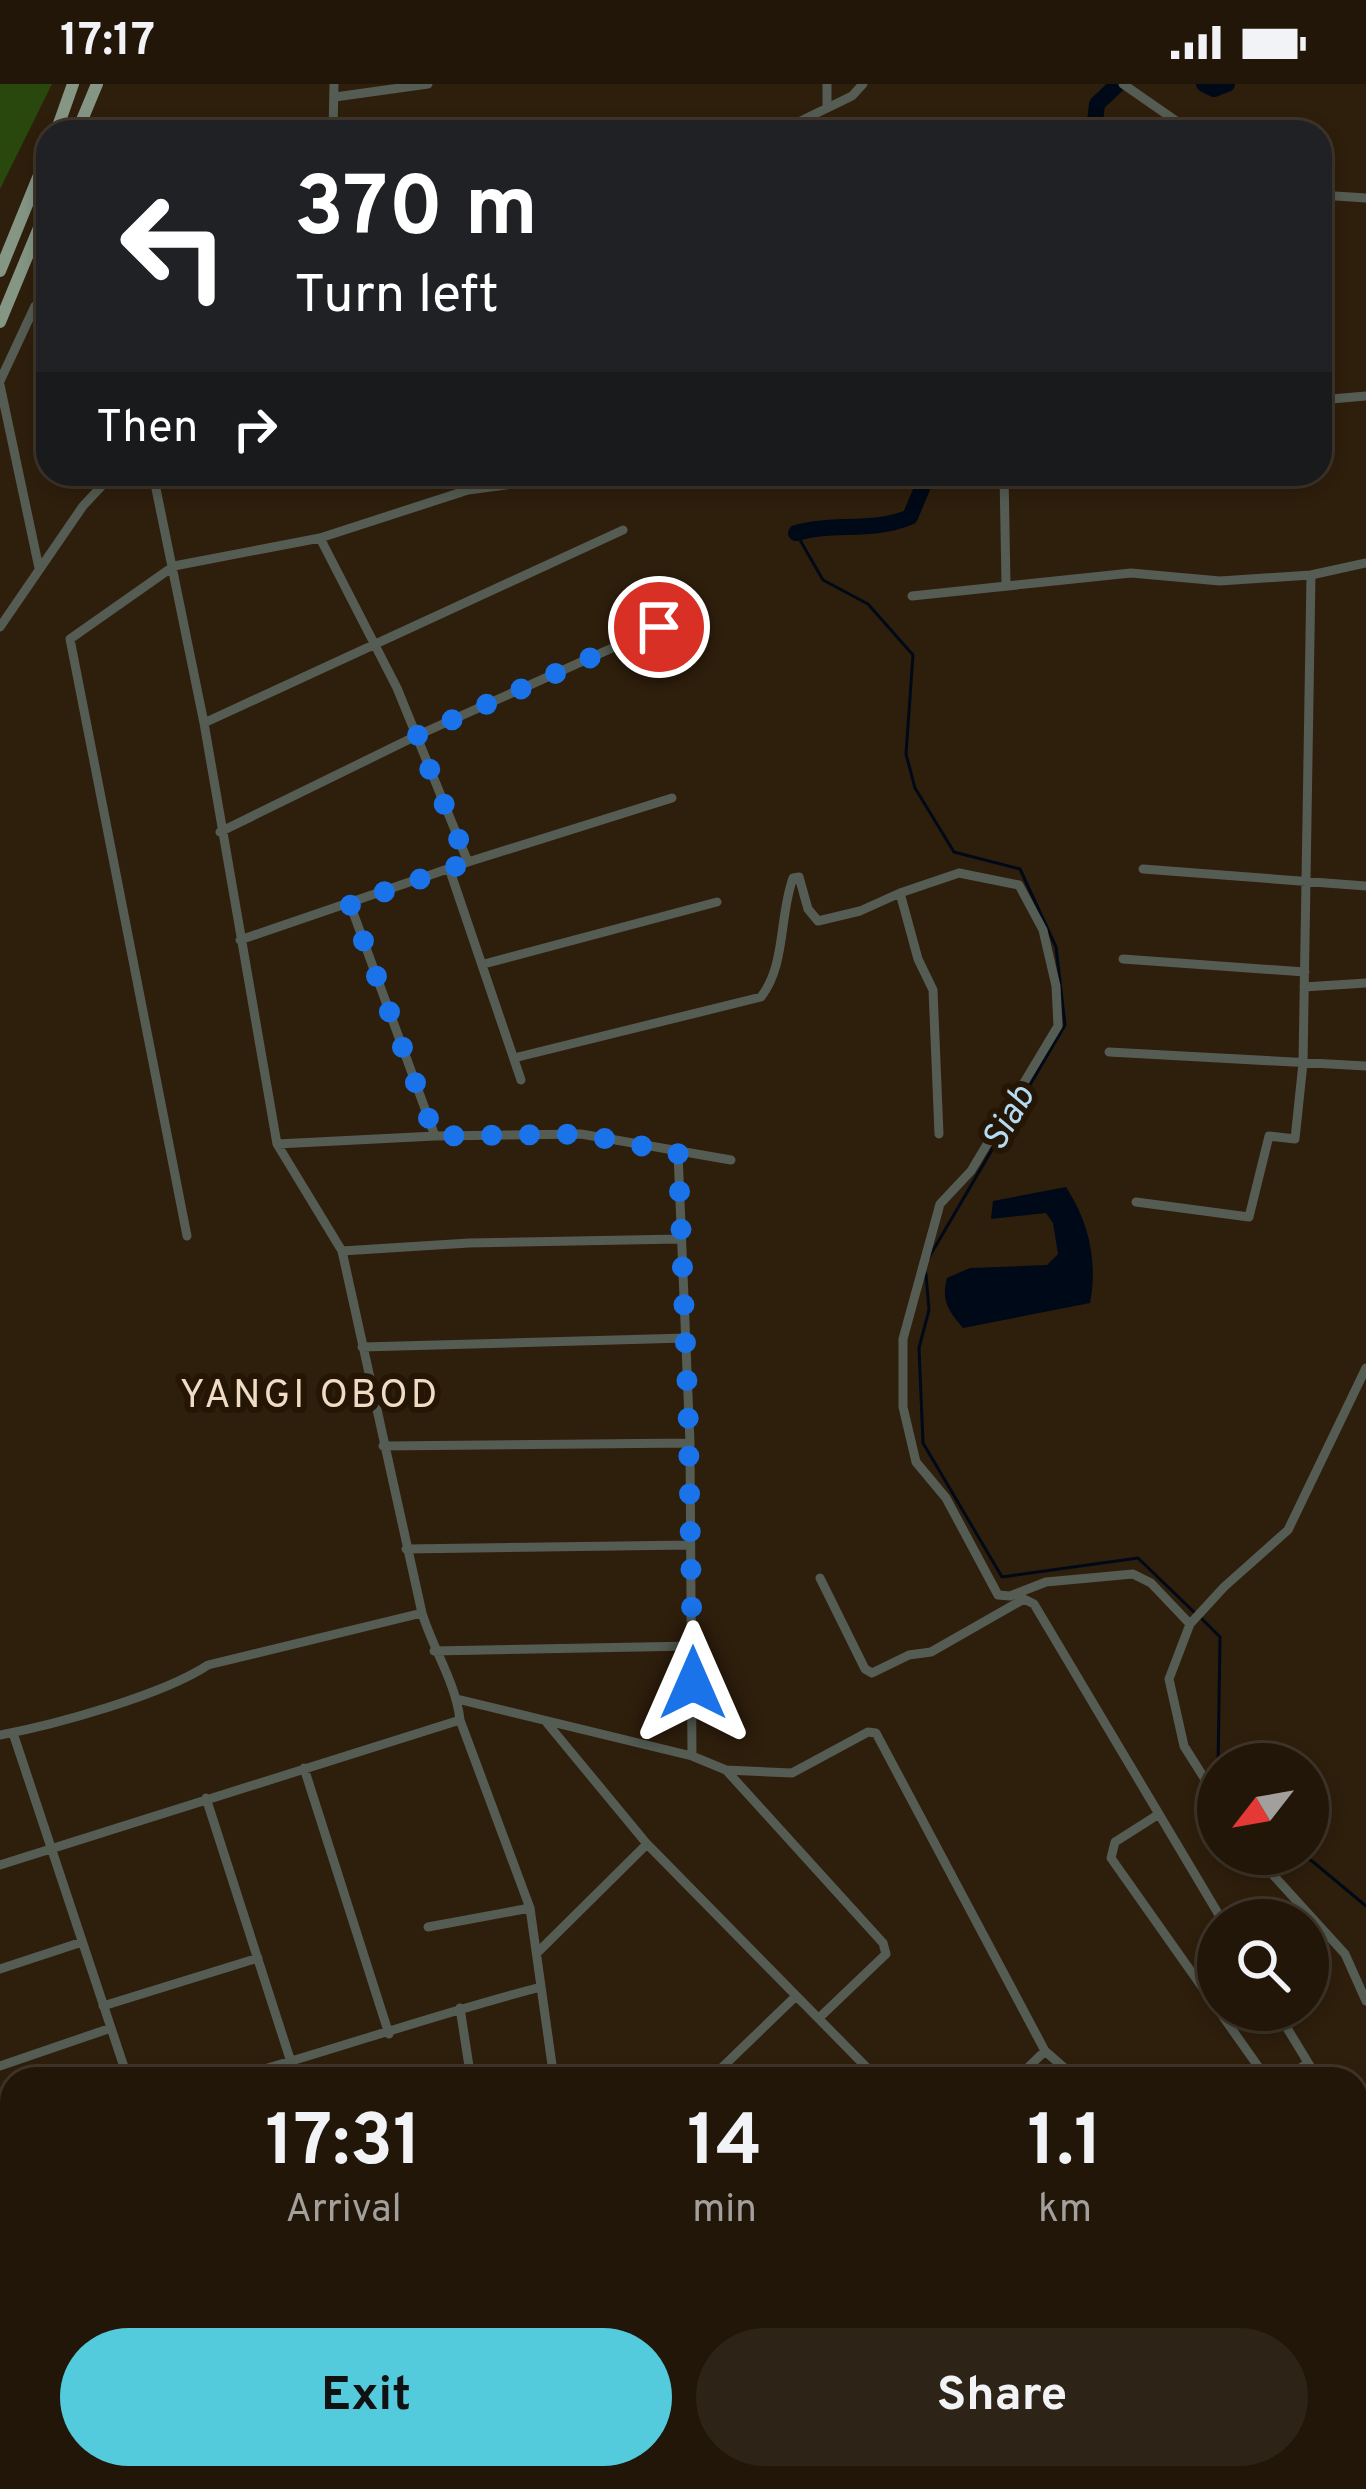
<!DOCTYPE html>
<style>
:root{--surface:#221609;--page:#2e2317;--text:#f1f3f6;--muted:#a29f9c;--line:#3f352a;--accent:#54cadd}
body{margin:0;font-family:Overpass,sans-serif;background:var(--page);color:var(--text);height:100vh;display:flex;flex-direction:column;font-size:45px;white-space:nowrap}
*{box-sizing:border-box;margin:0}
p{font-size:39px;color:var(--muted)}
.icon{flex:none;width:66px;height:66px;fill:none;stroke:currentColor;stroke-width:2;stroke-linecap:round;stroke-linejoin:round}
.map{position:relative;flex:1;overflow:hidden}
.sheet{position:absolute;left:0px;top:1983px;width:1368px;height:423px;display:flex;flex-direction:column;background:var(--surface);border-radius:36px 36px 0 0;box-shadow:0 6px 18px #0003,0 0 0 3px var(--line)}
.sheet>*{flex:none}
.banner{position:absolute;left:36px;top:36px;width:1296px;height:366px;border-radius:36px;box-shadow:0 6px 18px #0003,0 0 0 3px var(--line);background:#202124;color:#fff;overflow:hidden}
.needle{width:78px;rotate:239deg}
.controls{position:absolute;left:1197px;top:1659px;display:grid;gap:24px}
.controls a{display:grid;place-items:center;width:132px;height:132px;border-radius:50%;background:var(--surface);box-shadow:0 6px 18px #0003,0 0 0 3px var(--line);font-size:60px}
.pin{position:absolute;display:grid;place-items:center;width:102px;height:102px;color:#fff;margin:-51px;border:6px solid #fff;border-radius:50%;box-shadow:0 3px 12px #0007}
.me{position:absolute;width:132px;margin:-66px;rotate:0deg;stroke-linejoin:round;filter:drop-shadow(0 0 9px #0008)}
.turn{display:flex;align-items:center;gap:42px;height:252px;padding:0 60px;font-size:54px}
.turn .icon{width:156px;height:156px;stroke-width:2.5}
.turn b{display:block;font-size:84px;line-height:102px}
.then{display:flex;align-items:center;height:114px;padding:0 60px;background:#0003;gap:24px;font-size:45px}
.eta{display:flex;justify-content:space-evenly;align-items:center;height:204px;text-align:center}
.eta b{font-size:72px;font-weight:700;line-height:84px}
.cta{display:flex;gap:24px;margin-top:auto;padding:24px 60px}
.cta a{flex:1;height:138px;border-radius:72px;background:var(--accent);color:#111;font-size:48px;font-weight:700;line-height:138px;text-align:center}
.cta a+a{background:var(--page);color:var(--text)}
.status{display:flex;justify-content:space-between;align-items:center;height:84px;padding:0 60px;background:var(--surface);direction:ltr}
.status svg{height:33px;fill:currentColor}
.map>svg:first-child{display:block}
.green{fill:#29480d}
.water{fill:#000917}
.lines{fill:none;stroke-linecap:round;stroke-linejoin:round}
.stream{stroke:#000917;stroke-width:3}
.river{stroke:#000917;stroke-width:16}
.minor{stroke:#545c53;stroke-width:9}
.major{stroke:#859685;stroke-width:12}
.route{stroke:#1a73e8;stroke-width:21;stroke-dasharray:0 37.8}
.labels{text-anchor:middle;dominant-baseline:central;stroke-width:12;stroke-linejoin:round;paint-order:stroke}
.water-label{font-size:36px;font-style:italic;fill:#b4dbf4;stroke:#241504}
.quarter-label{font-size:39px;letter-spacing:3px;fill:#f0dbc5;stroke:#241504}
</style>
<div class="status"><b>17:17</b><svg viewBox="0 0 49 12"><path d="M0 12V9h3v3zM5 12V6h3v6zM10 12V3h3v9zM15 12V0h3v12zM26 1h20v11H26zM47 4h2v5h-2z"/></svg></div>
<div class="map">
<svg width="1366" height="2405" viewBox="0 0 1366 2405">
<rect width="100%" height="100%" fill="#2e1e0c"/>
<path class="green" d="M 0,0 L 52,0 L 0,105 Z"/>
<path class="water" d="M 1066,1103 C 1089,1138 1098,1178 1090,1219 L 963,1244 C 948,1227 941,1216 947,1194 L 970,1184 L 1047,1181 L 1058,1170 L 1053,1139 L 1046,1129 L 991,1135 L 993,1117 Z"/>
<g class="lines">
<path class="stream" d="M 796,449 L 823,496 L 868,520 L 913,571 L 906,670 L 915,704 L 954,768 L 1020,785 L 1056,863 L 1065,941 L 928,1175
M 926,1190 L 929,1226 L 919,1264 L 923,1359 L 1002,1493 L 1138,1474 L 1195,1529
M 1202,1535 L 1220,1553 L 1218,1686
M 1297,1770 L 1312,1777 L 1366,1822"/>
<path class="river" d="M 1204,0 L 1214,5 L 1227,0
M 1094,48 L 1097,20 L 1118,0
M 796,449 C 834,438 872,449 910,433 L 928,390"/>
<path class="minor" d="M 827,0 L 827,24
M 1123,0 L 1192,48
M 335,13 L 428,0
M 333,48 L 334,0
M 778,48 L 852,12 L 863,0
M 1320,111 L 1366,114
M 0,297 L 35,222 L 48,212
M 0,301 L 39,484
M 1320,316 L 1366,312
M 153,390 L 204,639 L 277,1060 L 342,1167 L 422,1529 C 433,1565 456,1599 460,1636 L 530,1824 L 554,1995
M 1004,390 L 1006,500
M 320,454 L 397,604 L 468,778
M 912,512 L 1131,489 L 1220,497 L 1311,491
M 0,543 L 83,422 L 113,390
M 204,639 L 623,446
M 220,748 L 416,652 L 659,543
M 449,784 L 521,996
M 1143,785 L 1366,802
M 900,809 L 959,789 L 1019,801 L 1043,846 L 1056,902 L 1058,942 L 971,1087 L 940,1120 L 903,1255 L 903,1323 L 916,1378 L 946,1414 L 998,1511 L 1010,1512 L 1046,1498 L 1133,1490 L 1151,1499 L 1190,1540
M 350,820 L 435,1052
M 240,856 L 468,778 L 672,714
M 1123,875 L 1305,888
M 484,880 L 717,818
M 1304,903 L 1366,899
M 1109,968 L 1366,982
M 514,974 L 761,913 C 786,881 779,832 793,794 L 799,793 L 808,825 L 818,837 L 860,827 L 900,809 L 918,875 L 933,906 L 939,1050
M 277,1060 L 435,1052 L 581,1050 L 731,1076
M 678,1069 L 690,1359 L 692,1672
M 1136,1118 L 1249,1133 L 1269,1052 L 1295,1055 L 1303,979 L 1311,491 L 1366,479
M 187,1152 L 70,555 L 174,482 L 320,454 L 468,406 L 528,398 L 539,390
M 342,1167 L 469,1159 L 681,1155
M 362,1263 L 686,1254
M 383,1362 L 690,1359
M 406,1465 L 690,1461
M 820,1494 L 865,1585 L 872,1589 L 909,1571 L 931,1568 L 1024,1515 L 1034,1520 L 1222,1836
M 434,1567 L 693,1562
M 457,1615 L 692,1672 L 726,1686 L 883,1859 L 886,1870 L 819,1934
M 547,1639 L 647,1760 L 878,1995
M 13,1649 L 128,1995
M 0,1651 C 54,1641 163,1611 208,1581 L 422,1529
M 304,1684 L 389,1950
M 726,1686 L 792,1689 L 868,1648 L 876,1649 L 1045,1967 L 1077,1995
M 206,1714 L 291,1978
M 1218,1716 L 1184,1662 L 1169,1595 L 1190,1540 L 1224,1503 L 1288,1446 L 1366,1284
M 1159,1730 L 1115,1758 L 1111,1774 L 1267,1995
M 1254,1770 L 1345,1870 L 1366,1917
M 0,1781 L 460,1636
M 428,1843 L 530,1824
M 537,1869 L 647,1760
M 0,1885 L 82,1858
M 103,1922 L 258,1874
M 460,1924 L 471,1995
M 1276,1926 L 1318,1995
M 0,1982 L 111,1944
M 230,1995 C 334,1966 436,1930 541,1903
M 710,1995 L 796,1912
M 852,1995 L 865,1982
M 1016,1995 L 1045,1967
M 1284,1995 L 1308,1979
M 1356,2057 L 1366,2073
M 3,2060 L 12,2071
M 1356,2170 L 1356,2202
M 0,2208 L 12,2223
M 1356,2220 L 1366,2238
M 1356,2282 L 1366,2294
M 96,2394 L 107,2405
M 246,2394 L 256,2405
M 408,2394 L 418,2405
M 606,2394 L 607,2405
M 740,2394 L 752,2405
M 882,2394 L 892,2405
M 1012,2394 L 1024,2405
M 1324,2394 L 1334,2405"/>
<path class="major" d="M 56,48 L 73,0
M 77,48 L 97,0
M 0,187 L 48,69
M 0,238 L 48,122
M 1356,2247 L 1366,2238
M 1192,2405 L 1203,2394"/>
</g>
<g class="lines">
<path class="route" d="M 659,543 L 416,652 L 468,778 L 350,820 L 435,1052 L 581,1050 L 678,1069 L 688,1324 L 693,1599"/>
</g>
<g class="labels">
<g class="water-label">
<text transform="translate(1010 1035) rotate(-60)">Siab</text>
</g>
<g class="quarter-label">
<text x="310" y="1313">YANGI OBOD</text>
</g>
</g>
</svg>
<div class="controls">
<a><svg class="needle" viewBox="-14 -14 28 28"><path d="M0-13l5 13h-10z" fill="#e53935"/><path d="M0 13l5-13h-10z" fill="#a29f9c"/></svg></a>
<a><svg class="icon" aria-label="search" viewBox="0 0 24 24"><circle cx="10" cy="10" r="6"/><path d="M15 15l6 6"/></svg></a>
</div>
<div class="pin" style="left:659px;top:543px;background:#d93025"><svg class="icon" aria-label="arrive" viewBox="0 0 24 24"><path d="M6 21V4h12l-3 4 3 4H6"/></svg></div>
<svg class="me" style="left:693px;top:1599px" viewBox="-20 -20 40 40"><path d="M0-17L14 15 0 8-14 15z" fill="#1a73e8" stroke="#fff" stroke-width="4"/></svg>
<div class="banner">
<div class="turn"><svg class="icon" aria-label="left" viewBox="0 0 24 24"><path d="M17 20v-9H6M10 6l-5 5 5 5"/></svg><div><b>370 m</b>Turn left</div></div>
<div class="then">Then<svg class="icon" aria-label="right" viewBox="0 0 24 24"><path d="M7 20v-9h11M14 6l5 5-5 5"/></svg></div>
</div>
<section class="sheet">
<div class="eta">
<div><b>17:31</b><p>Arrival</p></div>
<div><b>14</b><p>min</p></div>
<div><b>1.1</b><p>km</p></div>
</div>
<div class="cta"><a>Exit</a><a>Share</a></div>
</section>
</div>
